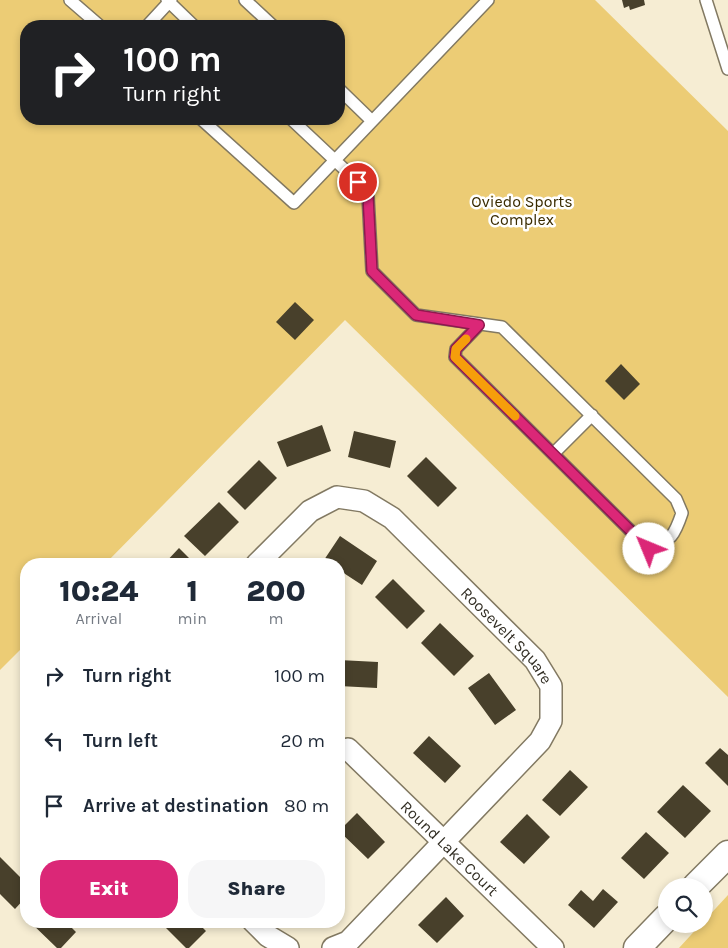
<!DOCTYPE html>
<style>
:root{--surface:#fff;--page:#f6f6f7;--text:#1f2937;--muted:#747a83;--accent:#db2777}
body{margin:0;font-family:Karla,sans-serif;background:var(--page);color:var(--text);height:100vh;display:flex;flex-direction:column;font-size:19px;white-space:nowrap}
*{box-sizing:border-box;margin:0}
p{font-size:16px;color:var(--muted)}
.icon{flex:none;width:28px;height:28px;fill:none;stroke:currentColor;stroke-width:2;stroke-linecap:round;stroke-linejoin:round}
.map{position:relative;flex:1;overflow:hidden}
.drawer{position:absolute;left:20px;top:558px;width:325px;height:370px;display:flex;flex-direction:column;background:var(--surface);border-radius:20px;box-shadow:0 2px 8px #0003}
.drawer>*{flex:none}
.guide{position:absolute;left:20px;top:20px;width:325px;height:105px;border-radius:20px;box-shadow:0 2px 8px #0003;background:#202124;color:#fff;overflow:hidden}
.fabs{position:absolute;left:658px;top:878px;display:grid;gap:10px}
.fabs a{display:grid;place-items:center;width:55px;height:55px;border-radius:50%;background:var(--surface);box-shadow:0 2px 8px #0003;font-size:25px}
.pin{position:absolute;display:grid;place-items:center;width:42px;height:42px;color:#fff;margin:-21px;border:2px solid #fff;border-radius:50%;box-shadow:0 1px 5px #0007}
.me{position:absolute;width:55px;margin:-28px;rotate:315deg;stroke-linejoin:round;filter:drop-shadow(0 0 4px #0008)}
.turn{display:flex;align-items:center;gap:18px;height:105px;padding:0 20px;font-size:22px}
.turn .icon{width:65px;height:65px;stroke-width:2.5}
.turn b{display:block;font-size:35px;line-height:42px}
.eta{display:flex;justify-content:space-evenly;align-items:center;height:85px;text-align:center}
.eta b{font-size:30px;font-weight:800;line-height:35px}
.primary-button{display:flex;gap:10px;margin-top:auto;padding:10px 20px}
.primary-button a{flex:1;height:58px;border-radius:20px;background:var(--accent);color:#fff;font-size:20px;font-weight:800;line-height:58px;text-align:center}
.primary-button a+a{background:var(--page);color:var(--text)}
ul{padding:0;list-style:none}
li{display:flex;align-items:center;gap:15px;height:65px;padding:0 20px}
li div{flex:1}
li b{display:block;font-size:19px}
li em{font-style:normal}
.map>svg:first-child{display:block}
.green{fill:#eccc75;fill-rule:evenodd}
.building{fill:#48402b}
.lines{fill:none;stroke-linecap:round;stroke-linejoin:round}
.service-casing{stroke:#827962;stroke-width:14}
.minor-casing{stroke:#827962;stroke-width:24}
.tertiary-casing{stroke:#827962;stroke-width:29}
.service{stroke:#fff;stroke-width:11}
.minor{stroke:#fff;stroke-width:21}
.tertiary{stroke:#fff;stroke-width:26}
.route-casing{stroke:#8e194d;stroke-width:12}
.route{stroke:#db2777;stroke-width:9}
.slow{stroke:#f59e0b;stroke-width:9}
.labels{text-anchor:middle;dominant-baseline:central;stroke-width:5;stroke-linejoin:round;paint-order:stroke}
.park-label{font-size:16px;fill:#3a2b00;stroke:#fff}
.street-label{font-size:16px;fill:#312d23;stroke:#fff}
</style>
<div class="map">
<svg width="728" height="948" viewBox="0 0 728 948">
<rect width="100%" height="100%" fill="#f6edd3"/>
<path class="green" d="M 0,0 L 595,0 L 728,131 L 728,697 L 345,320 L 105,564 L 26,564 L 26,644 L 0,670 ZM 26,26 L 339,26 L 339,119 L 26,119 Z
M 728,895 L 728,948 L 679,948 L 701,924 L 704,924 L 704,921 Z"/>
<path class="building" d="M 622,0 L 644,0 L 645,5 L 630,10 L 629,6 L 624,8 Z
M 295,302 L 314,320 L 295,340 L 276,322 Z
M 621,364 L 640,384 L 624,400 L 605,381 Z
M 322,425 L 331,451 L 287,467 L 277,442 Z
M 354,431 L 396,441 L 390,468 L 348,457 Z
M 426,457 L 457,488 L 438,507 L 407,476 Z
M 259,460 L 277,478 L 245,510 L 227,492 Z
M 219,502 L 239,522 L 205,556 L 184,536 Z
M 340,536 L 377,561 L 362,585 L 339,570 L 339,564 L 330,564 L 324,560 Z
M 179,548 L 195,564 L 164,564 Z
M 393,579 L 425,611 L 407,629 L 375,597 Z
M 440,623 L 474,656 L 454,676 L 421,643 Z
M 339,660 L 378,662 L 377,688 L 339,686 Z
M 489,673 L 516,710 L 495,725 L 468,688 Z
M 429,736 L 461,766 L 445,783 L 413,753 Z
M 720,748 L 728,755 L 728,786 L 705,763 Z
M 570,770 L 588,787 L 560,816 L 542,800 Z
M 683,785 L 711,811 L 685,838 L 657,812 Z
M 357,813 L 385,842 L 368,859 L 339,831 Z
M 527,814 L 550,837 L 524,864 L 500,842 Z
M 646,832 L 669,853 L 644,879 L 621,858 Z
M 0,857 L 26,883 L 26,897 L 15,909 L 0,894 Z
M 603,889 L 618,902 L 594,928 L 568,905 L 581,890 L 593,901 Z
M 446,897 L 464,916 L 437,943 L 418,925 Z
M 29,921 L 65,921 L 76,932 L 61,948 L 57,948 Z
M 159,921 L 196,921 L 206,931 L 189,948 L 186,948 Z"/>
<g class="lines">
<g class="service-casing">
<path id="service" d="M 70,0 L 100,26
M 167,0 L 194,26
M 245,0 L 273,26
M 706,0 L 728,69
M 147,26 L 171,0
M 339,89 L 372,121
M 201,119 L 294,203 L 488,0
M 291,119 L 358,182 L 368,196 L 372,271 L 416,315 L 502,327 L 676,499 L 682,513 C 675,534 671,542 649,549 L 455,357 L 456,349 L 479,325
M 553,454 L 592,415"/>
</g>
<g class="minor-casing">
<g id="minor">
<path id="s1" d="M 257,564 L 310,511 L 337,497 L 364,501 L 392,518 L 535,660 L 551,686 L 551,721 L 540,741 L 348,942 L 333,948"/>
<path id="s2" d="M 348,749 L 553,948"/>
<path d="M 253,921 L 268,936 L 288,948"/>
</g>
</g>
<g class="tertiary-casing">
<path id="tertiary" d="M 696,886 L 728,854
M 637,948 L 666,918"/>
</g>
<use href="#service" class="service"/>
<use href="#minor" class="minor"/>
<use href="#tertiary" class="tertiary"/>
</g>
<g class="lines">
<g class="route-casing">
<path id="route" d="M 358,182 L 368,196 L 372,271 L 416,315 L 479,325 L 456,349 L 455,357 L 649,549"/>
</g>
<use href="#route" class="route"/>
<path class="slow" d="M 466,339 L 456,349 L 455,357 L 515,416"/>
</g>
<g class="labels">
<g class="park-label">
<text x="522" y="201">Oviedo Sports<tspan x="522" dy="18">Complex</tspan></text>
</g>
<g class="street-label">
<text stroke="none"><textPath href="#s1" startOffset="330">Roosevelt Square</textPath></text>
<text stroke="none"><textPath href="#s2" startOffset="142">Round Lake Court</textPath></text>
</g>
</g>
</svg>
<div class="fabs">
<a><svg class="icon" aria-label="search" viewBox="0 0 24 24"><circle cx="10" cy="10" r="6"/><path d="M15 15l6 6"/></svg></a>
</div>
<div class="pin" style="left:358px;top:182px;background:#d93025"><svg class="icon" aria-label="arrive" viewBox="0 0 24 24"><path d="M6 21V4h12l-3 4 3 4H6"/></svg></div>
<svg class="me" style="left:649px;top:549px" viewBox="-20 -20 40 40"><circle r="19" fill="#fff"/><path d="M0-13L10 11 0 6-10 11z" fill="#db2777"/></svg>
<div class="guide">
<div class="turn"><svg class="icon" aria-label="right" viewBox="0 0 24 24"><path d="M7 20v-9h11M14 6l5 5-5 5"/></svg><div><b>100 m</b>Turn right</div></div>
</div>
<section class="drawer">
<div class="eta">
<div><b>10:24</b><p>Arrival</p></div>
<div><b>1</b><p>min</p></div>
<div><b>200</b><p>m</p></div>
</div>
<ul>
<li><svg class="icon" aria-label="right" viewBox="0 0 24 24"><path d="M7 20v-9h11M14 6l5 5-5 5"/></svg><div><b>Turn right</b></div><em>100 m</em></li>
<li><svg class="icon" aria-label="left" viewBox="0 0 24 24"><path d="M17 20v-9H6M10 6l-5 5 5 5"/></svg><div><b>Turn left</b></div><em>20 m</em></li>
<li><svg class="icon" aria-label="arrive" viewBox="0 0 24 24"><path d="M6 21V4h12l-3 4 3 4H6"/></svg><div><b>Arrive at destination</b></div><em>80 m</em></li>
</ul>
<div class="primary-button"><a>Exit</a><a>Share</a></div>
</section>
</div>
